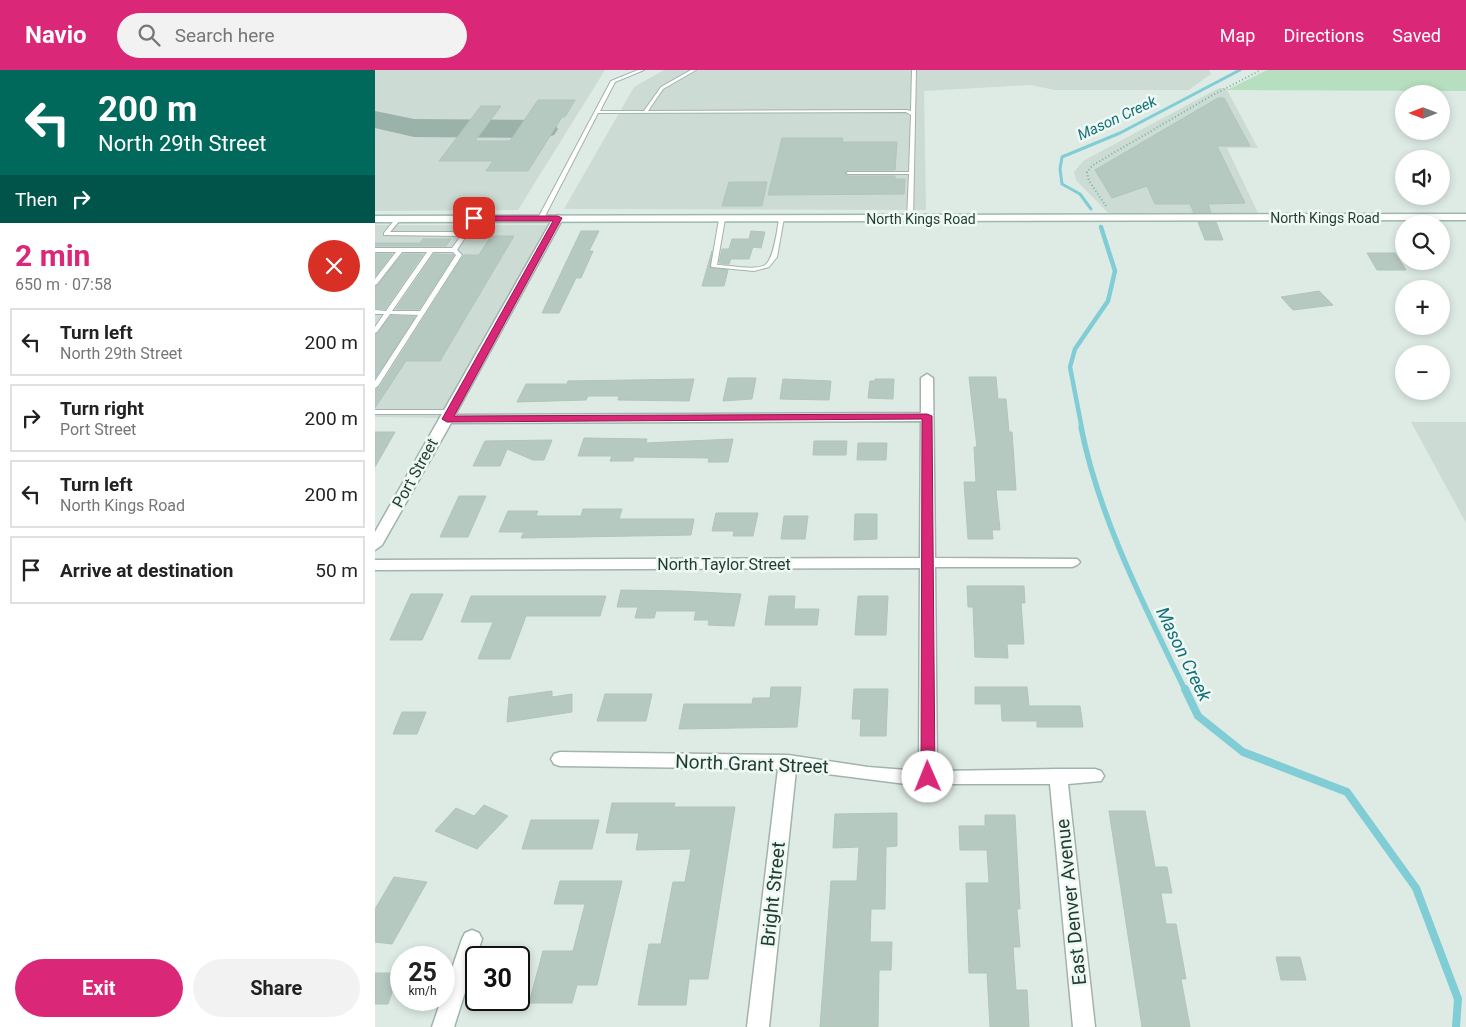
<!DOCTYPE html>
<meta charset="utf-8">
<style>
:root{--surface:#fff;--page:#f2f2f2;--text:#222;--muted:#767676;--line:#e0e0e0;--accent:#db2777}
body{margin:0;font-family:Roboto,sans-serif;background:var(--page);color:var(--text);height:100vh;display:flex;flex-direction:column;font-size:19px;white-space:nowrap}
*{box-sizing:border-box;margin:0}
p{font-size:16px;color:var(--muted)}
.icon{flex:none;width:28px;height:28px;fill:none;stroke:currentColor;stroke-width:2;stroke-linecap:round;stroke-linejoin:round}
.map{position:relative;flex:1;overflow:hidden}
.side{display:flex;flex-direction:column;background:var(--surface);width:375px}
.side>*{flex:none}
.top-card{background:#00695c;color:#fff;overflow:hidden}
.needle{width:32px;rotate:270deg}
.buttons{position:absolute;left:1020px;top:15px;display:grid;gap:10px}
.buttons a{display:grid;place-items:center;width:55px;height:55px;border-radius:50%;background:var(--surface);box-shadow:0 2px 8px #0003;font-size:25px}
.speed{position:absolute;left:15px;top:876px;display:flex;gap:10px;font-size:25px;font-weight:700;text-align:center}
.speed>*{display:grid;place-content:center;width:65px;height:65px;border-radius:50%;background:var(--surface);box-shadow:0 2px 8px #0003;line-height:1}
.speed small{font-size:12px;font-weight:400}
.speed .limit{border:2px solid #111;border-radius:8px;background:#fff;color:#111}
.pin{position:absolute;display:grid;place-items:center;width:42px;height:42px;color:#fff;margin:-21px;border-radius:10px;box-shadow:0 2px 8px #0006}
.me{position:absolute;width:55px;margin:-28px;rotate:359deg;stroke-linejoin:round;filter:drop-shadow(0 0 4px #0008)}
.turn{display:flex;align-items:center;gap:18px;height:105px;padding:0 15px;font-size:22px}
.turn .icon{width:65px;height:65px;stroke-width:2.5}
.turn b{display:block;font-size:35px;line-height:42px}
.then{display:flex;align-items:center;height:48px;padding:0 15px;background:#0003;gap:10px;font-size:19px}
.round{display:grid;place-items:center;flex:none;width:52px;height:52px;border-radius:26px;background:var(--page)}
.overview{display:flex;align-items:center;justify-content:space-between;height:85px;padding:0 15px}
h1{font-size:30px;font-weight:700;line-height:38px;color:var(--accent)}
.button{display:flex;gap:10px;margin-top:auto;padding:10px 15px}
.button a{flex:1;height:58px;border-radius:30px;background:var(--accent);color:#fff;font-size:20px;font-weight:700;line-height:58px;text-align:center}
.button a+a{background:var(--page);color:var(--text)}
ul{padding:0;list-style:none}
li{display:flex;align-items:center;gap:15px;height:68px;margin:0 10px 8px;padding:0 5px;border:2px solid var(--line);border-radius:0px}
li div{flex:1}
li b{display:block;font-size:19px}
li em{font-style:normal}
header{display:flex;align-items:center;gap:30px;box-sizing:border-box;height:70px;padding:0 25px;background:var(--accent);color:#fff}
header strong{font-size:24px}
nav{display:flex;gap:28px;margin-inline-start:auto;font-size:18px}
.search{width:350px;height:45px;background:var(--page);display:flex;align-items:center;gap:12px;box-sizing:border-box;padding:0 18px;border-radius:28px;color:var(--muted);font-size:19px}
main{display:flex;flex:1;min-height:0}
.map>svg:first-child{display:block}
.built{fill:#ccdbd4}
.green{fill:#b5dfbe}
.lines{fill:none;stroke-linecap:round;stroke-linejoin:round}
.stream-far3{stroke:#81cdd6;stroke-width:3}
.stream-far2{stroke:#81cdd6;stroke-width:4.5}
.stream-far1{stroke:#81cdd6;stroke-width:5.5}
.stream{stroke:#81cdd6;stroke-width:8}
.taxiway{fill:#9bb2aa;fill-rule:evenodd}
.building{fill:#b6c9c0;stroke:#b0c5bb}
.lane-casing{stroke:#a1b3ac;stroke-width:2}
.street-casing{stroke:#a1b3ac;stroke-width:3}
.secondary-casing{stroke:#9cb8ac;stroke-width:3}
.path{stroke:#7cb29e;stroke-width:2;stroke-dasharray:1 2.5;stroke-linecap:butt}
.lane{fill:#fff;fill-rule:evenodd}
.street{fill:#fff;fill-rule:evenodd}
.secondary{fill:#fff;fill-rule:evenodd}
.route{fill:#db2777;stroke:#8e194d}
.labels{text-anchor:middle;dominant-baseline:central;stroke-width:5;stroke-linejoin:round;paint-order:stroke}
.far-street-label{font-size:14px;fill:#1e3c32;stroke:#eff8f3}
.far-water-label{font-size:15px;font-style:italic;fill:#14717c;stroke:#eff8f3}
.street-label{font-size:16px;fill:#1e3c32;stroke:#eff8f3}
.water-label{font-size:18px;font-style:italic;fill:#14717c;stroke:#eff8f3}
.near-street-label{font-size:19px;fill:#1e3c32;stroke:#eff8f3}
</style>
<header>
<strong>Navio</strong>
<div class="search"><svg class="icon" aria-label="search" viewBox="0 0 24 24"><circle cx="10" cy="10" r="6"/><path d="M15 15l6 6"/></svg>Search here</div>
<nav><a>Map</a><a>Directions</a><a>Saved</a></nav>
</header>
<main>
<section class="side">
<div class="top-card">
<div class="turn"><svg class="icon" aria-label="left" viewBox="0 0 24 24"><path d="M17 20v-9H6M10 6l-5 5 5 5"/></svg><div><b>200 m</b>North 29th Street</div></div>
<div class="then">Then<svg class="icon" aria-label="right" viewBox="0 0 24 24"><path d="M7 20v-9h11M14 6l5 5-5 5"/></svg></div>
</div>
<div class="overview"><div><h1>2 min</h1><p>650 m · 07:58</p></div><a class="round" style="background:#d93025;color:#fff"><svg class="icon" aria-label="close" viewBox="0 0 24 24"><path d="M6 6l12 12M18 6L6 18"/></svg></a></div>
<ul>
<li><svg class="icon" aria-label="left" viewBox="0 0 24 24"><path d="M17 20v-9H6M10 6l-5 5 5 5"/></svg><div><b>Turn left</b><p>North 29th Street</p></div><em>200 m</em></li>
<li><svg class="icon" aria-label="right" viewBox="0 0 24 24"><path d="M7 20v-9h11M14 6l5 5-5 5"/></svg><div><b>Turn right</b><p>Port Street</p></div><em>200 m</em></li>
<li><svg class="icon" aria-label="left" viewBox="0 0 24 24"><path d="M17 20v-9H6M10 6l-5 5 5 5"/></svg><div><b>Turn left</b><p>North Kings Road</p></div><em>200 m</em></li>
<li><svg class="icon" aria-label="arrive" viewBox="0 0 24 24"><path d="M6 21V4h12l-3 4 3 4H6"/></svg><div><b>Arrive at destination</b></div><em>50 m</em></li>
</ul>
<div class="button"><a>Exit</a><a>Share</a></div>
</section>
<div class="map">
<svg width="1091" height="957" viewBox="0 0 1091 957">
<rect width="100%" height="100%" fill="#deebe5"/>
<path class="built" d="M 0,0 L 230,0 L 143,140 L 0,141 Z
M 289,0 L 834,0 L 836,4 L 814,20 L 680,20 L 655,15 L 549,21 L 551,140 L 189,139 L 259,17 Z
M 844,18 L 851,18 L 883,78 L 852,78 L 883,143 L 734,144 L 701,110 L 699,102 L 708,91 Z
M 0,155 L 172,155 L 66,348 L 0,347 Z
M 1036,352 L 1091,352 L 1091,453 Z"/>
<path class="green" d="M 892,0 L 1091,0 L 1091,21 L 852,20 Z"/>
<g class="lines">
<path class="stream-far3" d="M 716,139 L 705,124 L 687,114 L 685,99 L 687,87 L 745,63 L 865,0"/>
<path class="stream-far2" d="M 707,359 L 695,297 L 700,279 L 733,231 L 740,201 L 726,157"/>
<path class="stream-far1" d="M 706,357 C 724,448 770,537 810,620"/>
<path class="stream" d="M 810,619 L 823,646 L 868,682 L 972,722 L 1041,818 L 1083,929 L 1081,957"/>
<path class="taxiway" d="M 0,41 L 39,49 L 169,50 L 179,53 L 183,59 L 179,65 L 169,68 L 39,67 L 0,58 Z"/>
</g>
<path class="building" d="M 843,28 L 849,28 L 875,76 L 842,76 L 870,133 L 833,134 L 836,143 L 819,143 L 815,134 L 780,134 L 772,116 L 737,128 L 720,100 Z
M 163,30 L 200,30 L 190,47 L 187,47 L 153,101 L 111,101 L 118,91 L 64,91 L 106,36 L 126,36 L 100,71 L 135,71 Z
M 407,68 L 468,68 L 467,72 L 522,72 L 520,100 L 473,100 L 469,104 L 473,106 L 520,106 L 520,109 L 530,109 L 529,124 L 393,125 Z
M 354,112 L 392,112 L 387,136 L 347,136 Z
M 823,152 L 841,152 L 848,170 L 830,170 Z
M 206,161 L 224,161 L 214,181 L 218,181 L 206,208 L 201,208 L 184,243 L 167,243 Z
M 376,161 L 390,162 L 386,178 L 378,177 L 374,189 L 356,189 L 354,194 L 344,193 L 347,179 L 354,179 L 357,169 L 374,169 Z
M 116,166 L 139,166 L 65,291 L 31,291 L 0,338 L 0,320 L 5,317 L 89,185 L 104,185 Z
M 48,169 L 76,169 L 71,176 L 0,176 L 0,173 L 45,173 Z
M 337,181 L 335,197 L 353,200 L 349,216 L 327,216 Z
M 992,183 L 1020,183 L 1031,200 L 1002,200 Z
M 0,184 L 17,184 L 0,206 Z
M 28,184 L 48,184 L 10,239 L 0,238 L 0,217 Z
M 59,184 L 79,185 L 44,239 L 21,239 Z
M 944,221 L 958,235 L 918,240 L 906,227 Z
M 16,246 L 40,247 L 0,308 L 0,265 Z
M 594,307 L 621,307 L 623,329 L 631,329 L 634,362 L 637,362 L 641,420 L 621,420 L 625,460 L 617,460 L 618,469 L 593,469 L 589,412 L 601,412 L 599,377 L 602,377 Z
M 353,308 L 381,308 L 377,329 L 348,331 Z
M 319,309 L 314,331 L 243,330 L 244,326 L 213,326 L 211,330 L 142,332 L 151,314 L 192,314 L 193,311 Z
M 408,309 L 456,311 L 454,330 L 405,329 Z
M 500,309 L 519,309 L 518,329 L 493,328 L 495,311 L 500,311 Z
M 0,362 L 20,362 L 0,397 Z
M 209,368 L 272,369 L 271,373 L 358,369 L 353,392 L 333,392 L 334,388 L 259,387 L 258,391 L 235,391 L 237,386 L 203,386 Z
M 177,370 L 169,390 L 158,390 L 132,379 L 125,396 L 98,396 L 110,371 Z
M 439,371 L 472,371 L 471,385 L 438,385 Z
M 483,373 L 512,373 L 511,390 L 482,390 Z
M 84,426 L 111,426 L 93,467 L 65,467 Z
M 208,439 L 247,439 L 244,449 L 319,449 L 316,465 L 146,468 L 149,462 L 124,462 L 133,441 L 163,441 L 161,446 L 206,446 Z
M 341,443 L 383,443 L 378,466 L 358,466 L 359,461 L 337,461 Z
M 480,444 L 502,444 L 502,469 L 479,470 Z
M 409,446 L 433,446 L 430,469 L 406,469 Z
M 592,516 L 649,516 L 650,533 L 646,533 L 649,574 L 632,574 L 633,588 L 600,587 L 598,537 L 593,537 Z
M 246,520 L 304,521 L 366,524 L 359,556 L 333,555 L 334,550 L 319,550 L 321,541 L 281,541 L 279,548 L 260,548 L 263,537 L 242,537 Z
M 36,524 L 68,524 L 47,570 L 15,570 Z
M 96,526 L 231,526 L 225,546 L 151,546 L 135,589 L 103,589 L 118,552 L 86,552 Z
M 394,526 L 420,526 L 419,539 L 444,539 L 442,555 L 390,555 Z
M 483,526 L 513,526 L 511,565 L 480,565 Z
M 396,617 L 426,617 L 422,657 L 304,659 L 309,634 L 377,634 L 378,628 L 395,628 Z
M 600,617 L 652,617 L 654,636 L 705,636 L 708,657 L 662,657 L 662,651 L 627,651 L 626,634 L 600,634 Z
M 479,619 L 513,619 L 511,666 L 485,666 L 486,649 L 477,649 Z
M 177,621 L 177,627 L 197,624 L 197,642 L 132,652 L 134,627 Z
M 230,624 L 277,624 L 271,651 L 222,651 Z
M 27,642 L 51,642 L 42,664 L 18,664 Z
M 237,733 L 300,733 L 299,737 L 360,737 L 333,909 L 314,909 L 311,935 L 263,935 L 274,874 L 286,874 L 298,812 L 310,812 L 316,779 L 261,780 L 264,763 L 231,763 Z
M 109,735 L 133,746 L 102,779 L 60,761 L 81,738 L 99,746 Z
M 734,741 L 770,741 L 780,797 L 792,797 L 797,823 L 786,823 L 791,854 L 801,854 L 811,909 L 806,909 L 815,957 L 767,957 Z
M 522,743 L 522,776 L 511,777 L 510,839 L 496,839 L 495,872 L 517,872 L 516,900 L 504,900 L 503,957 L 445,957 L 456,811 L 482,811 L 484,777 L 458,778 L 460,744 Z
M 610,745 L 640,745 L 645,839 L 642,839 L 645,877 L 638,877 L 641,920 L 652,920 L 654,957 L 615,957 L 612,903 L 594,903 L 591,813 L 614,813 L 612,780 L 585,780 L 584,756 L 610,756 Z
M 156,750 L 224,750 L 217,779 L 147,779 Z
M 19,807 L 52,812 L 17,874 L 0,872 L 0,839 Z
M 185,811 L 247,811 L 222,915 L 202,915 L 197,933 L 154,933 L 168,881 L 198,881 L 210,834 L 179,834 Z
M 901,887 L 925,887 L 931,910 L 906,910 Z
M 0,903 L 24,903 L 13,934 L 0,934 Z"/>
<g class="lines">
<g class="lane-casing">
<path id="lane" d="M 263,0 L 269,0 L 240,12 L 225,41 L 269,41 L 286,17 L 316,0 L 321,0 L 288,19 L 273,41 L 532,40 L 536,41 L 537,0 L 541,0 L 538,149 L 535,151 L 532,149 L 534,104 L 473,104 L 471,103 L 473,102 L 534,102 L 536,45 L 531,42 L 223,43 L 169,148 L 164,149 L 163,148 L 236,11 Z
M 23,147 L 26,149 L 15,162 L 88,162 L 97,148 L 102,149 L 82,180 L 87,185 L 3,316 L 0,318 L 0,311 L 43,245 L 15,244 L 2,262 L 0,263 L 0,257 L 9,244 L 0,244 L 0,240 L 11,241 L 52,182 L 27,182 L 2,214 L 0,215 L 0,209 L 21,182 L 0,182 L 0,178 L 77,178 L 86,166 L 9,165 L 9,163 L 21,148 ZM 58,182 L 78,182 L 81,185 L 45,241 L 17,241 Z
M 347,147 L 350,149 L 342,195 C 353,195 381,201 390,195 C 399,189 402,160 404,149 L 409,148 L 402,187 L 394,197 L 379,201 L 337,197 L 336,196 L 344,149 Z
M 0,340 L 76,340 L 79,342 L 76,344 L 0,344 Z"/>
</g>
<g class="street-casing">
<path id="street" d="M 183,145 L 188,148 L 80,345 L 546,343 L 546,308 L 552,304 L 558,308 L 560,488 L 702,489 L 705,492 L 702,495 L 697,497 L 560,497 L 562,701 L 683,699 L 720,699 L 726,701 L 729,706 L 726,711 L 693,714 L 720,957 L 698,957 L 675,714 L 531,714 L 421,700 L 394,957 L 372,957 L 403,699 L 185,696 L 179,694 L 176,689 L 179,684 L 185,682 L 413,685 L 493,697 L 544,701 L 545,498 L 0,500 L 0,490 L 545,488 L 546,351 L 76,353 L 7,475 L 0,480 L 0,462 L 178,148 Z
M 97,860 L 104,863 L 107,869 L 79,957 L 57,957 L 66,930 L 69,930 L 69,922 L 87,869 L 90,863 Z"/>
</g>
<g class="secondary-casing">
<path id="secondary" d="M 1091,144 L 1091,150 L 0,152 L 0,146 Z"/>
</g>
<path class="path" d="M 731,136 L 714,111 L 712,102 L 718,95 L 836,26 L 886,0"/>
<use href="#lane" class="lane"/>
<use href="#street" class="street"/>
<use href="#secondary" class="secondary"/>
</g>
<path class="route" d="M 183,146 L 187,148 L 79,346 L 552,344 L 557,346 L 560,707 L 558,711 L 548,711 L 546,707 L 547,349 L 72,352 L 67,349 L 178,151 L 99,151 L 95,148 L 99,146 Z"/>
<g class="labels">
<g class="far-street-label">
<text x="950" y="148">North Kings Road</text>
<text x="546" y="149">North Kings Road</text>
</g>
<g class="far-water-label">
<text transform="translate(742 48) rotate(-25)">Mason Creek</text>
</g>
<g class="street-label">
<text transform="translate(40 403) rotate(-61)">Port Street</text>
<text x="349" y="494">North Taylor Street</text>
</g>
<g class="water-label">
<text transform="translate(809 584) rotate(64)">Mason Creek</text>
</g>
<g class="near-street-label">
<text transform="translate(377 694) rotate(2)">North Grant Street</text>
<text transform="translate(398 824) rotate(-84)">Bright Street</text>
<text transform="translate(696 832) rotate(-96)">East Denver Avenue</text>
</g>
</g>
</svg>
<div class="buttons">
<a><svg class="needle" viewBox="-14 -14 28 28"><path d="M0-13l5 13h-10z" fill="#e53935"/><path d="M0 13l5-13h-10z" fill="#767676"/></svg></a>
<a><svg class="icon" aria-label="sound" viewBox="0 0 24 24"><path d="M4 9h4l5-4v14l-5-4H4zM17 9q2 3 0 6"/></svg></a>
<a><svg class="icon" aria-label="search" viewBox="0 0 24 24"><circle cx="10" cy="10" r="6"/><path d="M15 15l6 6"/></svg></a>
<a>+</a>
<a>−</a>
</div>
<div class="speed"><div>25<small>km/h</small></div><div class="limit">30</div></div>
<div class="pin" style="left:99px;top:148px;background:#d93025"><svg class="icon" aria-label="arrive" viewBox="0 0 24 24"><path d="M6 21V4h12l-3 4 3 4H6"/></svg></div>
<svg class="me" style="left:553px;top:707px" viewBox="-20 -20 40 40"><circle r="19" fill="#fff"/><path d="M0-13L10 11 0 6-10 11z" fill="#db2777"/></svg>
</div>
</main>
